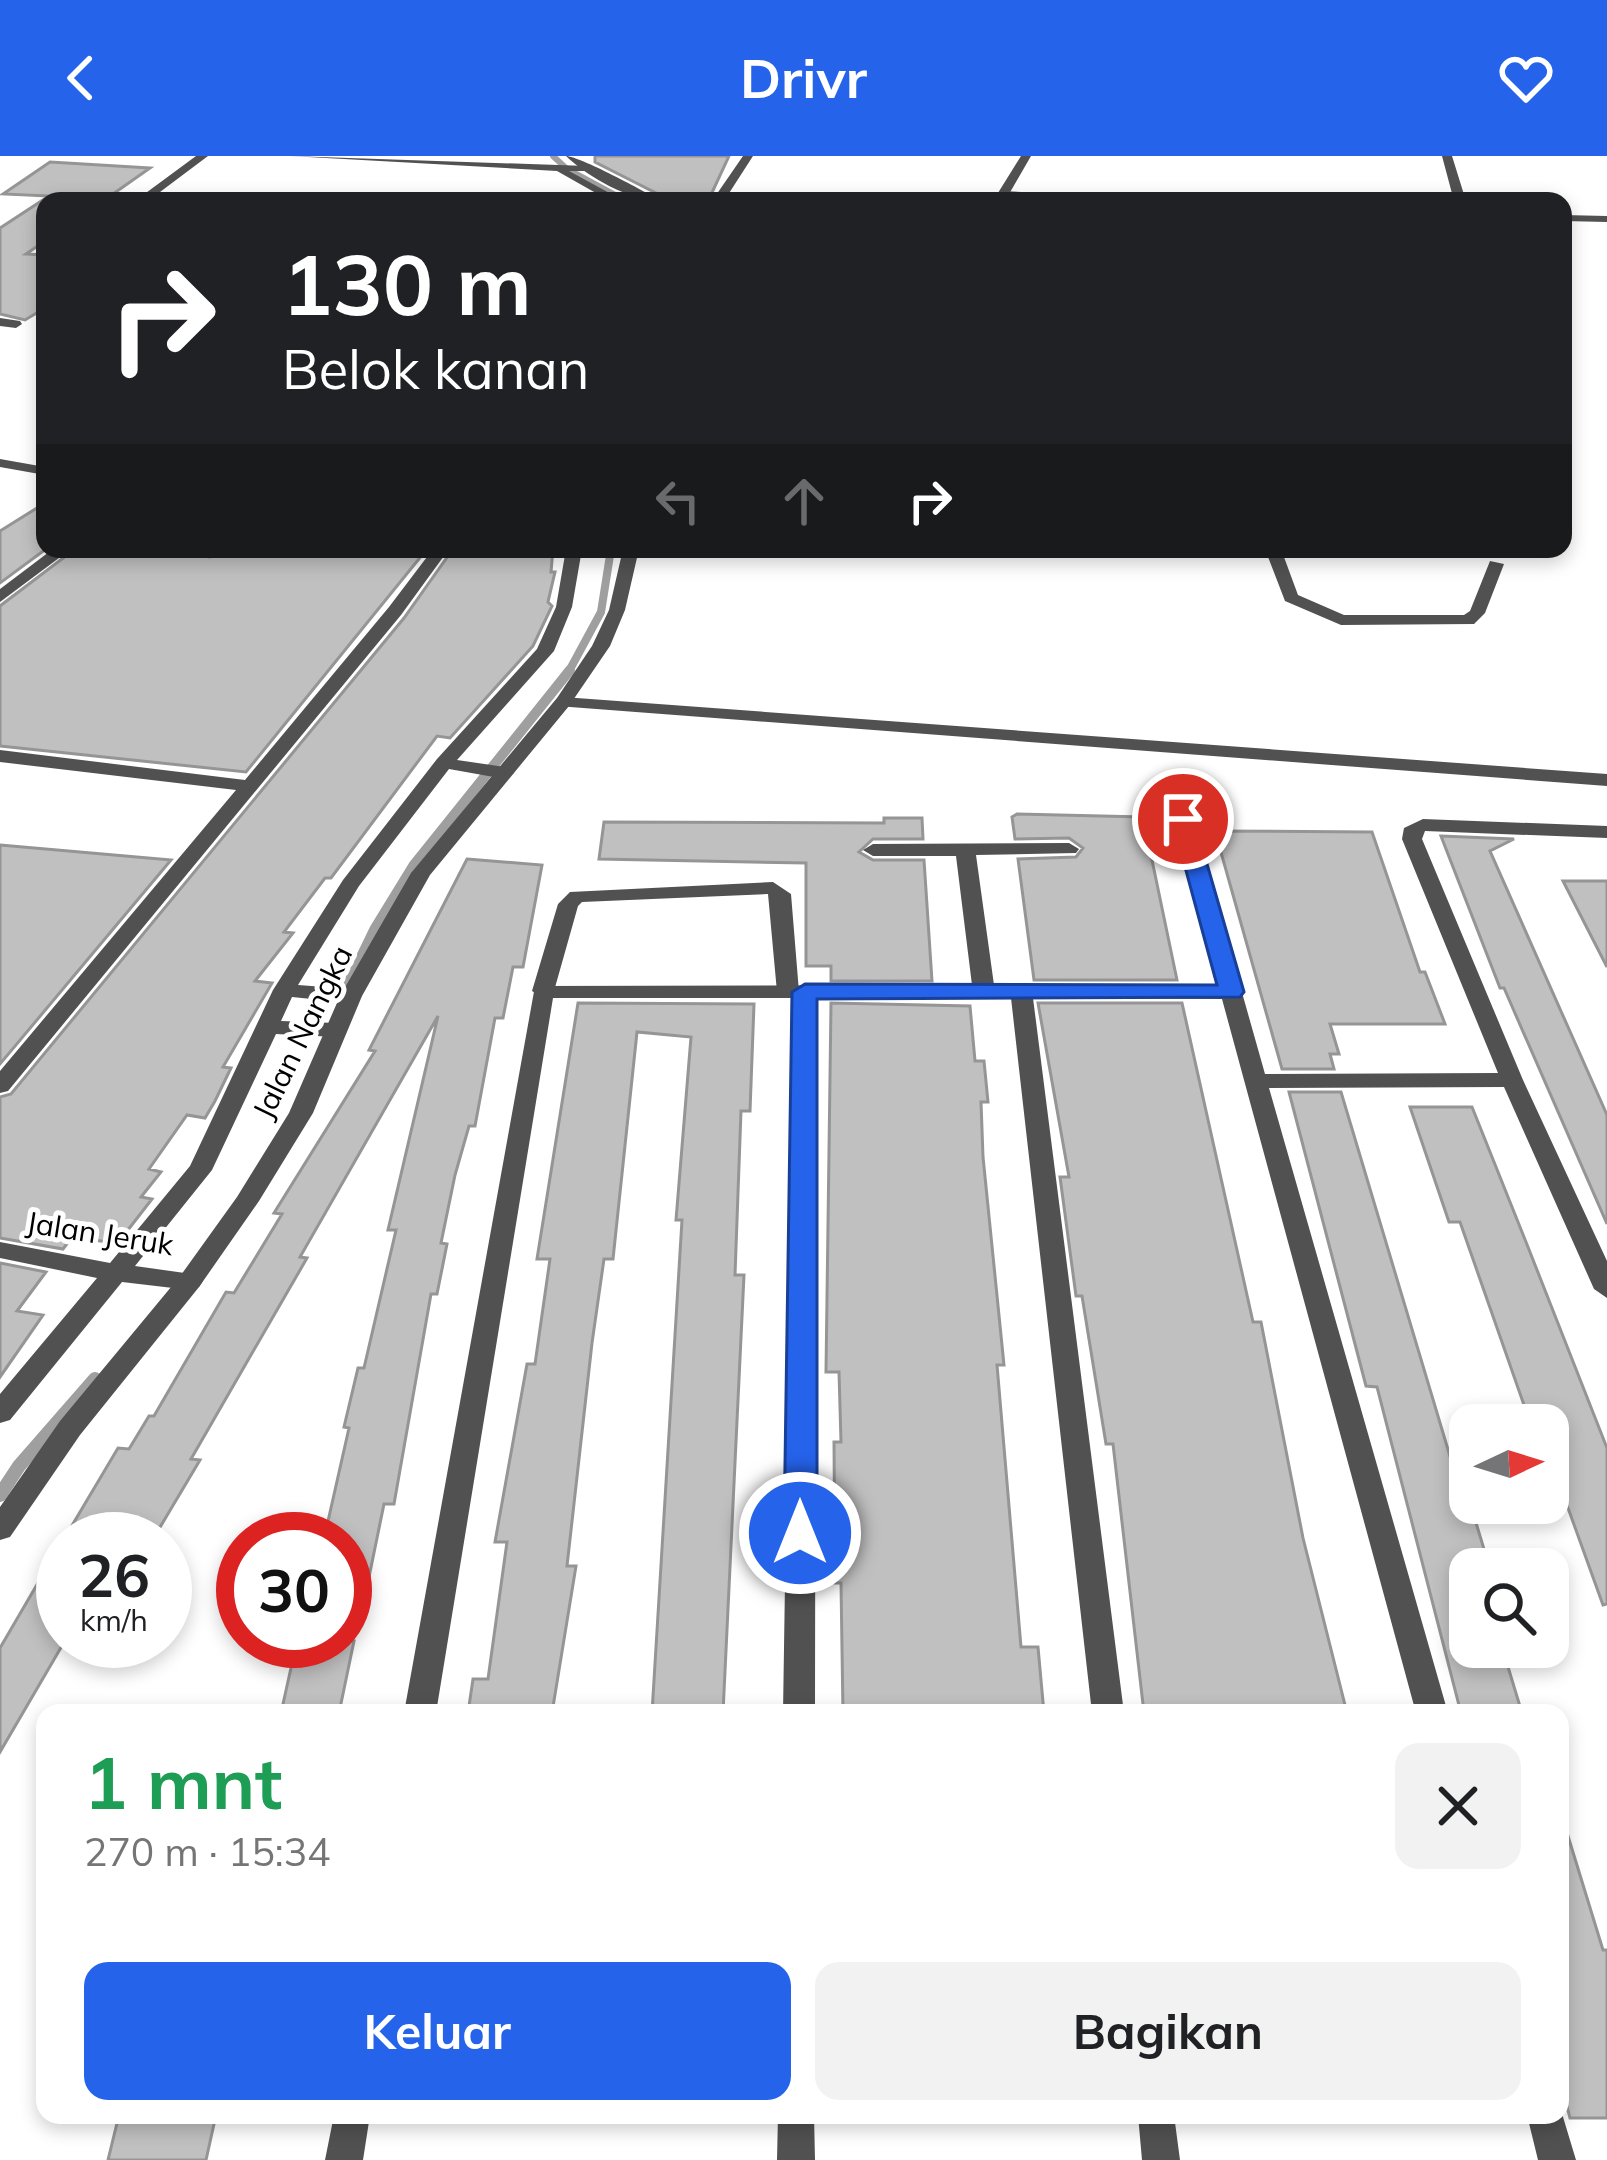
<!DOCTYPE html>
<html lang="id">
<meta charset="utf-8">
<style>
:root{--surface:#fff;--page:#f2f2f2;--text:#202124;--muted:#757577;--accent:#2563eb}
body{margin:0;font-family:Mulish,sans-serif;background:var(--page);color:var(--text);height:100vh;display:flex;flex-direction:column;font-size:45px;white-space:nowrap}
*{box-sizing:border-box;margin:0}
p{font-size:39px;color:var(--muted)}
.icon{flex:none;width:66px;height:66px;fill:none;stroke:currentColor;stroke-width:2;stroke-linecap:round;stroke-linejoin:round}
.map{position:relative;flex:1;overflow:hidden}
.side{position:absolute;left:36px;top:1548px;width:1533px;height:420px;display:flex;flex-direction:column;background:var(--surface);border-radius:24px;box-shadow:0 6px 18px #0003}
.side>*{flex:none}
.guide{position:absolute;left:36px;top:36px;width:1536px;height:366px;border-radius:24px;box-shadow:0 6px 18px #0003;background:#202124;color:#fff;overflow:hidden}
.needle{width:78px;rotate:86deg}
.buttons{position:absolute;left:1449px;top:1248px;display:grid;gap:24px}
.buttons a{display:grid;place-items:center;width:120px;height:120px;border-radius:24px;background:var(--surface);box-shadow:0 6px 18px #0003;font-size:60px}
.speed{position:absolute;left:36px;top:1356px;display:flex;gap:24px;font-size:60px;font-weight:700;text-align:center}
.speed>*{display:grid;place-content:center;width:156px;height:156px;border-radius:50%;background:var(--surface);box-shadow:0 6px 18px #0003;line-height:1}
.speed small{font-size:30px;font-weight:400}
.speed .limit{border:18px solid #d22;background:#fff;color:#111}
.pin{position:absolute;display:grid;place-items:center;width:102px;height:102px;color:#fff;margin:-51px;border:6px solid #fff;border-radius:50%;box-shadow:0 3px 12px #0007}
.me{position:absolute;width:132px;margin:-66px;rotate:0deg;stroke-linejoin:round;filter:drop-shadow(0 0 9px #0008)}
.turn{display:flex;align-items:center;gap:42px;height:252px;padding:0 48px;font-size:54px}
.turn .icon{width:156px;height:156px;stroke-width:2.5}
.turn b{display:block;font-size:84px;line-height:102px}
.lanes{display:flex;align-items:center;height:114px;padding:0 48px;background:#0003;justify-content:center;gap:60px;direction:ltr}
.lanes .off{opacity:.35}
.round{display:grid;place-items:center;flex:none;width:126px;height:126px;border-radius:24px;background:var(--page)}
.headline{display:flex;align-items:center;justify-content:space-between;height:204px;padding:0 48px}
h1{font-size:72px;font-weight:700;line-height:90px;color:#1e9e55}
.action{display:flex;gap:24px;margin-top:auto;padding:24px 48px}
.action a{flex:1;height:138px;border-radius:24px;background:var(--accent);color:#fff;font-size:48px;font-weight:700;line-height:138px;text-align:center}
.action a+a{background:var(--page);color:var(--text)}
header{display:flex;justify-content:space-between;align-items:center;height:156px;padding:0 48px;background:var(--accent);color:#fff;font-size:54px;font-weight:700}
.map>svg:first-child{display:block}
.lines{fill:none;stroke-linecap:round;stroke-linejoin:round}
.stream-far3{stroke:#9f9f9f;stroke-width:6}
.stream-far2{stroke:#9f9f9f;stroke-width:8}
.stream-far1{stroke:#9f9f9f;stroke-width:10}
.stream{stroke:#9f9f9f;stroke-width:14}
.building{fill:#c0c0c0;stroke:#959595;stroke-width:3}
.service{fill:#515151;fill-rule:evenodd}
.minor{fill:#515151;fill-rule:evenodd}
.tertiary{fill:#515151;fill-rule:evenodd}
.route{fill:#2563eb;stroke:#184099;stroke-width:3}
.labels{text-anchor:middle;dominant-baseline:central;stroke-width:10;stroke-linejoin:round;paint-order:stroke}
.street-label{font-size:30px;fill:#000;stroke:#fff}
</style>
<header><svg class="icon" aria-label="back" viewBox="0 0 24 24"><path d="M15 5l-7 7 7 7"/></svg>Drivr<svg class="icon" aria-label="heart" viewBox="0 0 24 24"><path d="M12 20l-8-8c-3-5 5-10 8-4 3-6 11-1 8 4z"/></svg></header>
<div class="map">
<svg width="1607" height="2004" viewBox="0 0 1607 2004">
<rect width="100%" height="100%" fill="#fff"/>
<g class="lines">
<path class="stream-far3" d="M 553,0 L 567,13 L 626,45"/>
<path class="stream-far2" d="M 568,517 L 601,456 L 611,393"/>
<path class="stream-far1" d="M 344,836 L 375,772 L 413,710 L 570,514"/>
<path class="stream" d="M 0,1339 L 19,1310 L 95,1223"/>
</g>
<path class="building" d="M 595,0 L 729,0 L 710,41 L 662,40 L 595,6 Z
M 50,6 L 150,12 L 103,45 L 45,45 L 45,85 L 26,98 L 45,99 L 45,152 L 25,164 L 0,158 L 0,72 L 49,40 L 3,38 Z
M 45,347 L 46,393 L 0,427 L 0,375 Z
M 75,393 L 146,393 L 210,401 L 218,393 L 427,393 L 246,616 L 0,590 L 0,450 Z
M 453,393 L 553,393 L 551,416 L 555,416 L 548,446 L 552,450 L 533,490 L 450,582 L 437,580 L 331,722 L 325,722 L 284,776 L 293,777 L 255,825 L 272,827 L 223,911 L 231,912 L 215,945 L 205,962 L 187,959 L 149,1013 L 161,1016 L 141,1041 L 152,1043 L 117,1088 L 73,1080 L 63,1093 L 0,1082 L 0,941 L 11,938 L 404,462 Z
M 1017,658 L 1143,661 L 1177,824 L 1034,824 L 1018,703 L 1076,701 L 1083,692 L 1069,682 L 1015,683 L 1012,661 Z
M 884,662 L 922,662 L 923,683 L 873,683 L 859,696 L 873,704 L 924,704 L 932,825 L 831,825 L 831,810 L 806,810 L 806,707 L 599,703 L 604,666 L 884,667 Z
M 1215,675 L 1372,676 L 1420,816 L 1425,816 L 1445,868 L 1330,868 L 1339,898 L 1330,898 L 1334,913 L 1282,913 Z
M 1441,680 L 1514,683 L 1490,695 L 1607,959 L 1607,1068 L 1504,832 L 1500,832 Z
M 0,689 L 171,704 L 0,908 Z
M 467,703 L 542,709 L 523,811 L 513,811 L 503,862 L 495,862 L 475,970 L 469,970 L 455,1019 L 441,1087 L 447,1088 L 437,1138 L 431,1138 L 394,1348 L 384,1348 L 360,1465 L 345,1464 L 345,1383 L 324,1383 L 349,1272 L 344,1271 L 358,1212 L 364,1212 L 396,1074 L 388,1074 L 438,860 L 300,1101 L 307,1102 L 191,1303 L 200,1304 L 153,1383 L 64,1383 L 118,1292 L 129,1293 L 149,1260 L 154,1260 L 226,1136 L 234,1137 L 282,1058 L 274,1057 L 375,895 L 369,894 Z
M 1563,725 L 1607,725 L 1607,811 Z
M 578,847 L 754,848 L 750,955 L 741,955 L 735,1119 L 744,1119 L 723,1557 L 652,1557 L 682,1064 L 676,1064 L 691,881 L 637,876 L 613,1103 L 604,1103 L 592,1187 L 567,1410 L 576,1410 L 552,1557 L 468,1557 L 473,1523 L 488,1523 L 507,1386 L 495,1386 L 527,1208 L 535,1208 L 550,1103 L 537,1103 Z
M 831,847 L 970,850 L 975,905 L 984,905 L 988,946 L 981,946 L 983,1001 L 1004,1209 L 997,1209 L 1021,1491 L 1038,1491 L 1044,1557 L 843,1557 L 841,1427 L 835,1427 L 834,1286 L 841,1286 L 839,1216 L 826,1216 Z
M 1038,847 L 1182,847 L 1253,1166 L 1261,1166 L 1303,1382 L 1347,1557 L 1144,1557 L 1113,1288 L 1106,1288 L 1082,1140 L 1076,1140 L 1060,1021 L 1069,1021 Z
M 1289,936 L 1341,936 L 1461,1337 L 1467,1337 L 1490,1413 L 1470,1413 L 1470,1491 L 1502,1491 L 1522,1557 L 1461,1557 L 1377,1231 L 1366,1230 Z
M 1410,951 L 1472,951 L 1526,1086 L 1607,1292 L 1607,1448 L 1603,1449 L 1559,1327 L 1548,1327 L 1548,1269 L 1531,1269 L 1460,1066 L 1449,1066 Z
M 0,1107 L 46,1116 L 17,1155 L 43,1159 L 0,1221 Z
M 63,1384 L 63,1488 L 0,1596 L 0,1492 Z
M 297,1485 L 354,1485 L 339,1557 L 281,1557 Z
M 1568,1680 L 1603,1794 L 1607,1794 L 1607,1962 L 1570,1962 L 1560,1924 L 1560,1681 Z
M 119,1959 L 216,1959 L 206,2004 L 108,2004 Z"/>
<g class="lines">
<path class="service" d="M 1442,0 L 1452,0 L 1466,45 L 1454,45 Z
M 1002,35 L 1151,42 L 1157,45 L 1006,40 Z
M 1563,59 L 1607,60 L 1607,66 L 1563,65 Z
M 1265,393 L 1281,393 L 1298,439 L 1344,459 L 1464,459 L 1470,455 L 1490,405 L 1504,408 L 1485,457 L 1474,468 L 1341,469 L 1285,445 Z
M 563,541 L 1607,618 L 1607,630 L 557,550 L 557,542 Z
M 773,726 L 791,738 L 799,836 L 796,841 L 780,841 L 777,836 L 768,738 L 582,746 L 578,750 L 554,835 L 543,842 L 532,835 L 558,748 L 570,736 Z"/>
<path class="minor" d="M 196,0 L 208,0 L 148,45 L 135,45 Z
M 290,0 L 587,10 L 591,15 L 569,15 L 624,45 L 610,45 L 557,15 Z
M 743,0 L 753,0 L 724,45 L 712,45 Z
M 1021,0 L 1031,0 L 1005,45 L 993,45 Z
M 0,162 L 20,165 L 22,168 L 16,172 L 0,170 Z
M 0,303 L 45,311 L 45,319 L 0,311 Z
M 53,393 L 71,393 L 0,446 L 0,433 Z
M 433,393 L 449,393 L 401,459 L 8,935 L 0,937 L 0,915 L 236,634 L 0,606 L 0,594 L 245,624 L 389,451 Z
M 566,393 L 582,393 L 572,451 L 554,495 L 457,604 L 505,611 L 514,617 L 505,623 L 449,613 L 359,730 L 298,829 L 351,833 L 362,840 L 351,847 L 292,841 L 281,865 L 336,867 L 347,874 L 336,881 L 276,878 L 212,1014 L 135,1110 L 199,1119 L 203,1125 L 199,1131 L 190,1134 L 122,1126 L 10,1264 L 0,1267 L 0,1238 L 97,1122 L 0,1102 L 0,1086 L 110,1107 L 190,1010 L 273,834 L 343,724 L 437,603 L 537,493 L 556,451 Z
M 1183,657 L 1193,663 L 1265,918 L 1498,917 L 1402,683 L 1404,672 L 1423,663 L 1607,670 L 1607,682 L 1425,675 L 1422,683 L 1523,924 L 1607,1105 L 1607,1142 L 1594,1133 L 1504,931 L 1269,932 L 1448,1557 L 1416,1557 L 1222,843 L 1033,842 L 1124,1557 L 1092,1557 L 1011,842 L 816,842 L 815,1557 L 783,1557 L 794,842 L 553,842 L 436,1557 L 404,1557 L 535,830 L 972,829 L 956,700 L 873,700 L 863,694 L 873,688 L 1069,687 L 1079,693 L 1076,697 L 976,699 L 994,829 L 1219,829 L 1173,663 Z
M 1560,1951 L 1576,2004 L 1538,2004 L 1527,1959 L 1560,1959 Z
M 334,1959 L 370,1959 L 363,2004 L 325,2004 Z
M 778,1959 L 814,1959 L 815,2004 L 777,2004 Z
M 1138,1959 L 1174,1959 L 1180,2004 L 1142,2004 Z"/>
<path class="tertiary" d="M 566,0 C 579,0 646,36 661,45 C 630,45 588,21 566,0 Z
M 623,393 L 639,393 L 625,454 L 610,490 L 569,550 L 430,719 L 362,840 L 313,957 L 259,1045 L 199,1131 L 80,1279 L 10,1381 L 0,1384 L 0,1351 L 60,1265 L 181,1119 L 237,1041 L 289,957 L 340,840 L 411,717 L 557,542 L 592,490 L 609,454 Z"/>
</g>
<path class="route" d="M 1183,656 L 1194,663 L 1244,836 L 1240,841 L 817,843 L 817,1377 L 812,1386 L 800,1389 L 789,1386 L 784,1377 L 792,836 L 805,828 L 1217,829 L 1172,663 Z"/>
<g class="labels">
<g class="street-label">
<text transform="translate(302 876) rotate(-64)">Jalan Nangka</text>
<text transform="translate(100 1077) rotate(9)">Jalan Jeruk</text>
</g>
</g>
</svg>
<div class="buttons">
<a><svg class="needle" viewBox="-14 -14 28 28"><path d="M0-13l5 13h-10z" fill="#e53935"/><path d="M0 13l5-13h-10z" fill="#757577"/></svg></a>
<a><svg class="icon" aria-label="search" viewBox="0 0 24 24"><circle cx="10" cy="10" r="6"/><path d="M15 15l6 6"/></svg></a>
</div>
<div class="speed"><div>26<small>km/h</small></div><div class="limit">30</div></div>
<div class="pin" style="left:1183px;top:663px;background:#d93025"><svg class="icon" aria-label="arrive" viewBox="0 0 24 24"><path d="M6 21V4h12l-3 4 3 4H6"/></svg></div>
<svg class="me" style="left:800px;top:1377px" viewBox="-20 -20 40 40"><circle r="17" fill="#2563eb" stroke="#fff" stroke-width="3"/><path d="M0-11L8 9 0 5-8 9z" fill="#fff"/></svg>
<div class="guide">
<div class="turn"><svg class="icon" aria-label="right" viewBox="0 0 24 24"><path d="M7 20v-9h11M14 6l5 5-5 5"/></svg><div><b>130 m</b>Belok kanan</div></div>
<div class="lanes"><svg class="icon off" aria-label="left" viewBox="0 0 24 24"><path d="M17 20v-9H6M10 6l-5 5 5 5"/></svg><svg class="icon off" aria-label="ahead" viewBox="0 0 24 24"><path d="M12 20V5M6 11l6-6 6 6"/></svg><svg class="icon" aria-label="right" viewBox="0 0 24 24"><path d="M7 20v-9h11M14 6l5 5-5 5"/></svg></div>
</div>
<section class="side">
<div class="headline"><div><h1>1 mnt</h1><p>270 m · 15:34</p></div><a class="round"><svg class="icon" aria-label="close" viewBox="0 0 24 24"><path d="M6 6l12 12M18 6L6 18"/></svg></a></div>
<div class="action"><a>Keluar</a><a>Bagikan</a></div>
</section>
</div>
